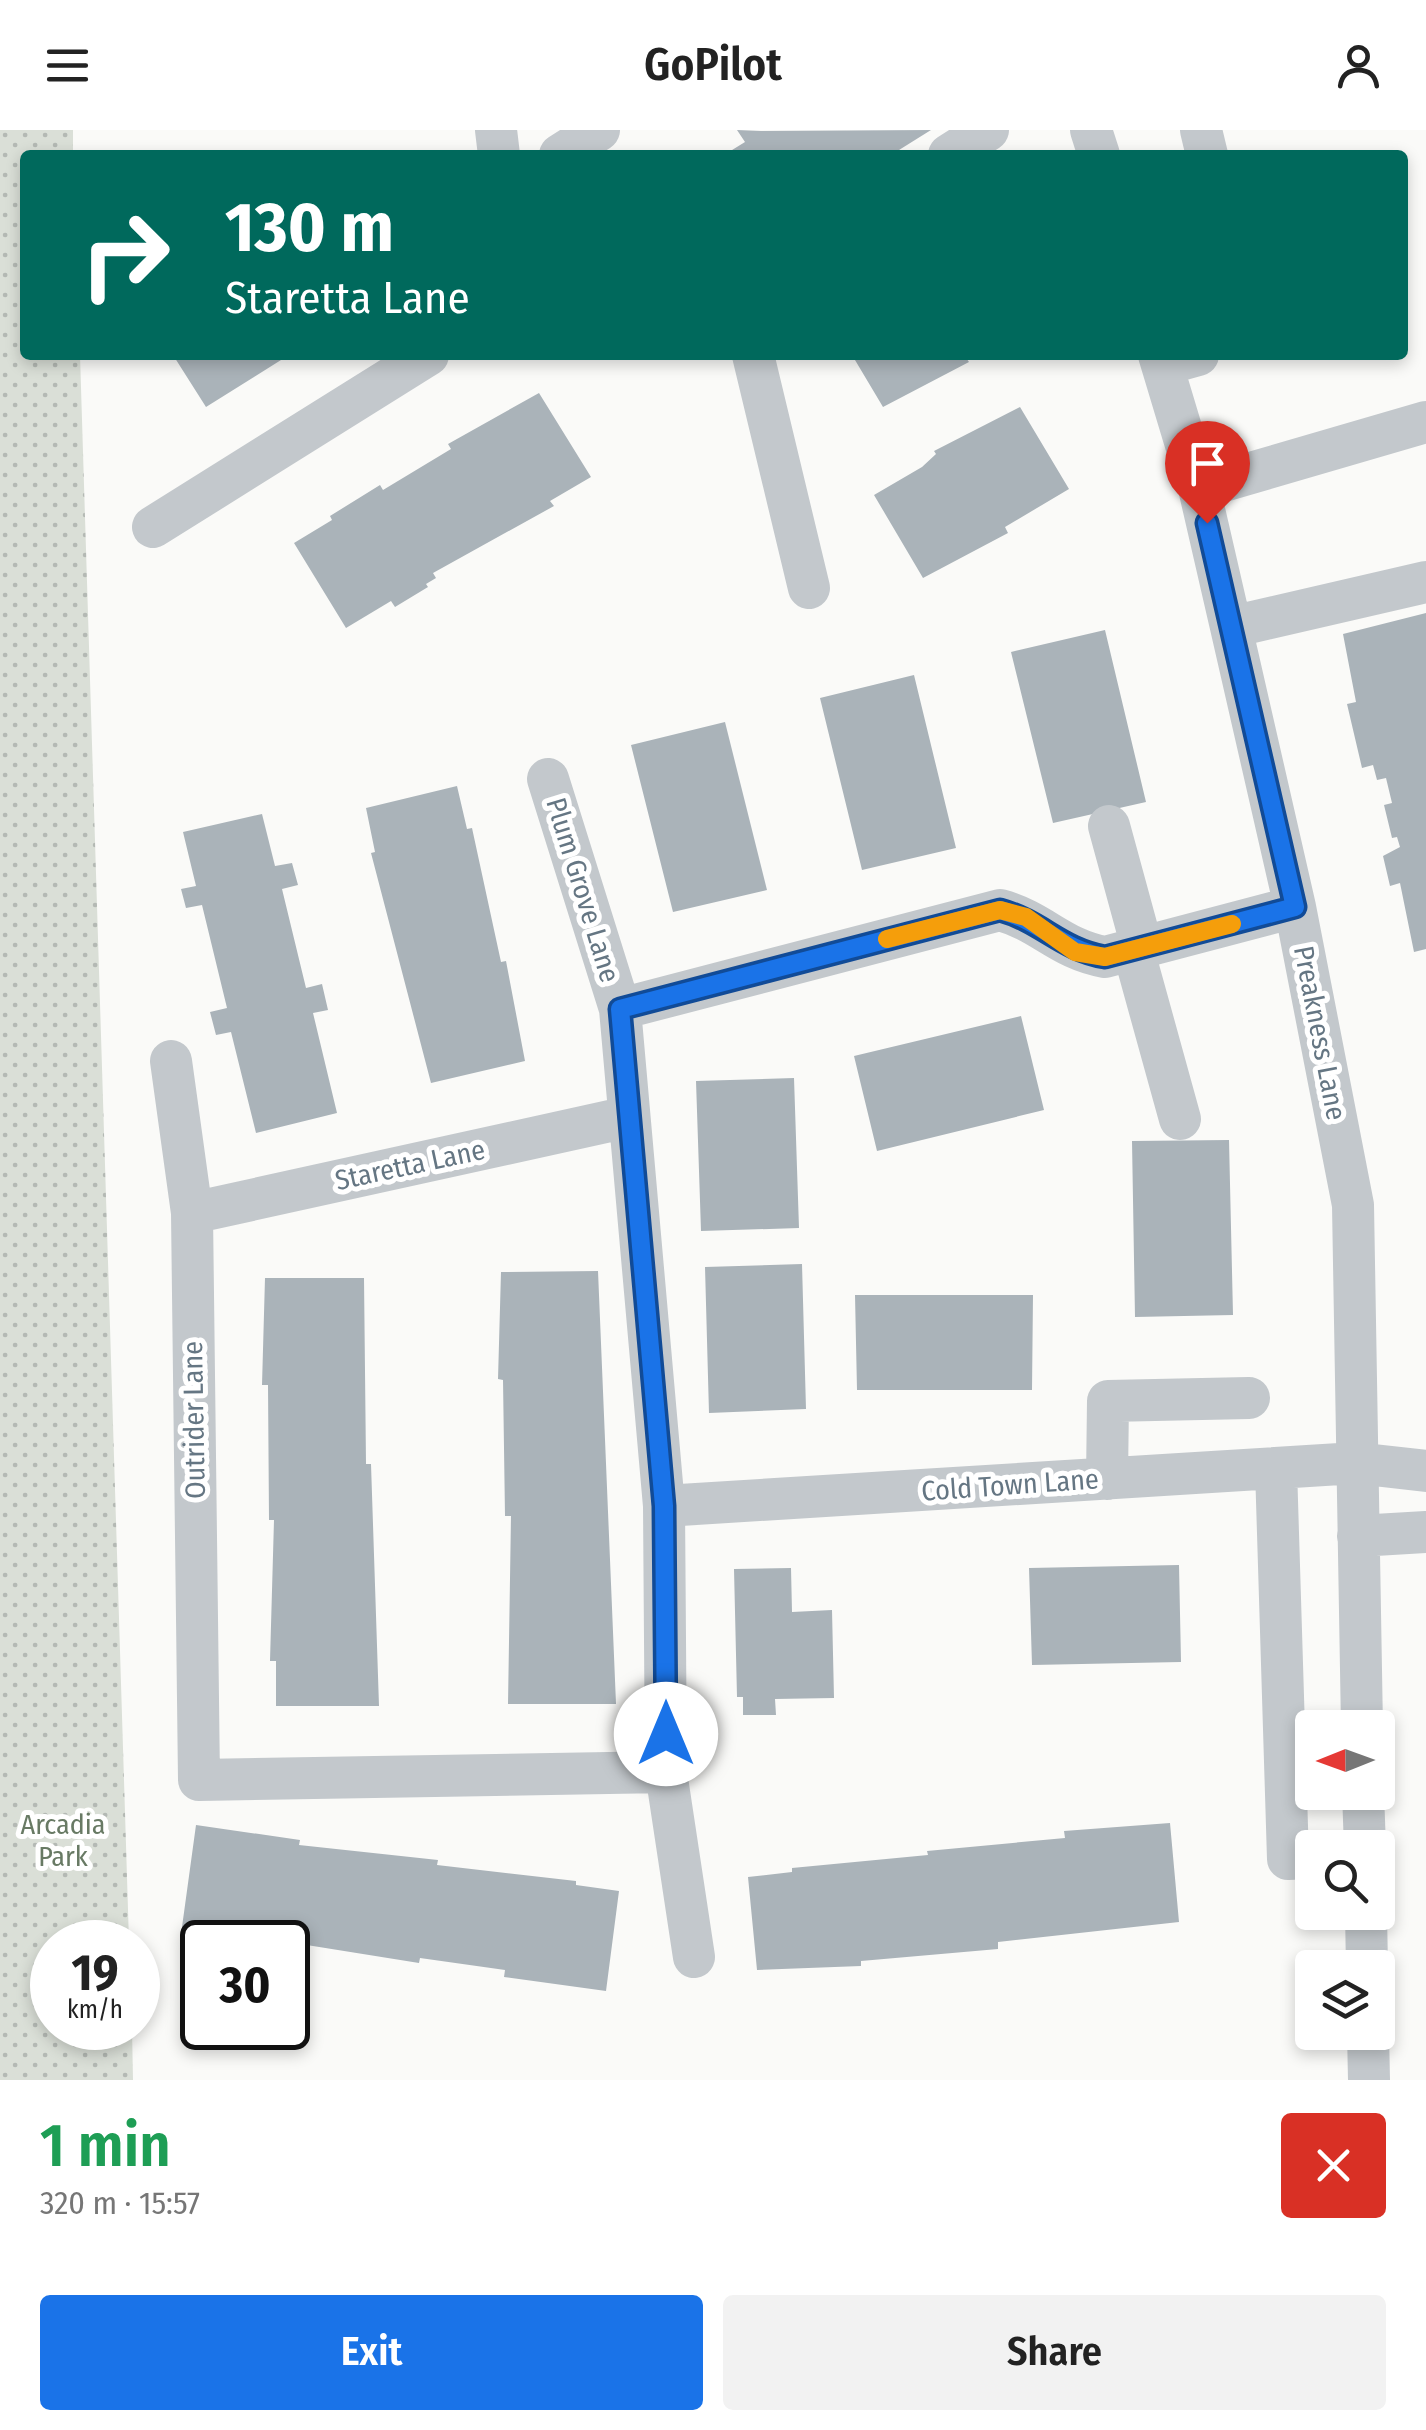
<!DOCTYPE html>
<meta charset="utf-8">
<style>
:root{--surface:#fff;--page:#f2f2f2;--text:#222;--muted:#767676;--accent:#1a73e8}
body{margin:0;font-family:"Fira Sans Condensed",sans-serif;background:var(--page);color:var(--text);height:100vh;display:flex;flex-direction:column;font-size:38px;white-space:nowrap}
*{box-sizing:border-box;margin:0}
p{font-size:32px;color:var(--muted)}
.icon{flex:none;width:55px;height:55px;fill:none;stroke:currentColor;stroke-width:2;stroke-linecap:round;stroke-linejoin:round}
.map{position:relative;height:1950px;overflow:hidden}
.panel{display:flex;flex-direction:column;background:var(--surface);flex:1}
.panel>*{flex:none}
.banner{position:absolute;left:20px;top:20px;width:1388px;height:210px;border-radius:10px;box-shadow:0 5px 15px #0003;background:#00695c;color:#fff;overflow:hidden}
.needle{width:65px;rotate:269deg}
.controls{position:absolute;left:1295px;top:1580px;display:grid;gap:20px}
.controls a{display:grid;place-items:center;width:100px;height:100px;border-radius:10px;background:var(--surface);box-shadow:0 5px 15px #0003;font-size:50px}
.speed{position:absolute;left:30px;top:1790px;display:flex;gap:20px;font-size:50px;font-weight:700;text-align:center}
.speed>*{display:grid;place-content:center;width:130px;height:130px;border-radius:50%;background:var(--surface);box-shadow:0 5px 15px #0003;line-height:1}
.speed small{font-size:25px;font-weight:400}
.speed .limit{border:5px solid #111;border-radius:15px;background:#fff;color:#111}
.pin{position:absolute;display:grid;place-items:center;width:85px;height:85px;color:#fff;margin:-102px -42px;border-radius:50% 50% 50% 0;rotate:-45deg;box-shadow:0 0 10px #0007}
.pin .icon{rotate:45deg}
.me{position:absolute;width:110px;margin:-55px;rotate:0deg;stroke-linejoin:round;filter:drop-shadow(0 0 8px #0008)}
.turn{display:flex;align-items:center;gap:35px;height:210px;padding:0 40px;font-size:45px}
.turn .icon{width:130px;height:130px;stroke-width:2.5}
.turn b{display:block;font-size:70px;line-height:85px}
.round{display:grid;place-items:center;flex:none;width:105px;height:105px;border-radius:10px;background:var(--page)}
.headline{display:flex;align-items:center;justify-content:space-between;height:170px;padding:0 40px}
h1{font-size:60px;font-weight:600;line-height:75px;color:#1e9e55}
.primary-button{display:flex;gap:20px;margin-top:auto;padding:20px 40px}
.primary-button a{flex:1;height:115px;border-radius:10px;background:var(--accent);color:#fff;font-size:40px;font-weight:600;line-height:115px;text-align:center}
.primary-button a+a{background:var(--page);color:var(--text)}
header{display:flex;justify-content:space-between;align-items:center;height:130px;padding:0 40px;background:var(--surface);font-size:45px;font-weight:600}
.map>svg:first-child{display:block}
.park{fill:url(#park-dots)}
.building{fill:#aab3b9}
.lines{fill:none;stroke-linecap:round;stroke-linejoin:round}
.minor{stroke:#c3c8cc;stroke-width:42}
.route-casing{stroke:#114b97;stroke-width:25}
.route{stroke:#1a73e8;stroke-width:18}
.slow{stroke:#f59e0b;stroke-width:18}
.labels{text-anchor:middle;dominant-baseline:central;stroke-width:10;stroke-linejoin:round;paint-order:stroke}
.street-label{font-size:28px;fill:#657683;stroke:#fff}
.park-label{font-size:28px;fill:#687a64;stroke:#fff}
</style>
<header><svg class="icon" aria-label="menu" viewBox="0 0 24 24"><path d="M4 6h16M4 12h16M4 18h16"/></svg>GoPilot<svg class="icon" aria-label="person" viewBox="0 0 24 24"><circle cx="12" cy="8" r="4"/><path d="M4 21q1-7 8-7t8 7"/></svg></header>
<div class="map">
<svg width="1426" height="1950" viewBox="0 0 1426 1950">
<defs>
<pattern id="park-dots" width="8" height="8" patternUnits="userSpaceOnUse" patternTransform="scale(2.5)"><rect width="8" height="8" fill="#dadfd7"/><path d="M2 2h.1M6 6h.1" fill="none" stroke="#b4b9b4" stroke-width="1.8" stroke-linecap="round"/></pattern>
</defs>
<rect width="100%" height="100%" fill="#fafaf8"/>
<path class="park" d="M 0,0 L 73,0 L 73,25 L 25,25 L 25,225 L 80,225 L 129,1812 L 52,1812 L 52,1898 L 132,1898 L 133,1950 L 0,1950 Z"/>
<path class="building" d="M 737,0 L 761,1 L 931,0 L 891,25 L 724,25 L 745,12 Z
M 173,225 L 289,225 L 206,277 Z
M 852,225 L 964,225 L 969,232 L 883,277 Z
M 539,263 L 591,347 L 550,371 L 554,376 L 433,443 L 436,448 L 426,454 L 428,457 L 395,477 L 391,471 L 346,498 L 294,413 L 332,390 L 330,386 L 380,355 L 383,360 L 451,319 L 448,314 Z
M 1020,277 L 1069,359 L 1005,397 L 1008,403 L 923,448 L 874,365 L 922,337 L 936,324 L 934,321 Z
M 1426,483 L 1426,819 L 1414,822 L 1400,753 L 1390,756 L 1383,726 L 1400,717 L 1397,707 L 1392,708 L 1384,675 L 1392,673 L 1386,648 L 1377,650 L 1373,635 L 1362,638 L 1347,574 L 1356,572 L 1343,504 Z
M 1105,500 L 1146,672 L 1053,693 L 1011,522 Z
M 914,545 L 956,718 L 862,740 L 820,568 Z
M 725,592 L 767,760 L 673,782 L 631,615 Z
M 457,656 L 467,699 L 472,698 L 501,832 L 506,831 L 525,931 L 431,953 L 371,723 L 375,722 L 366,678 Z
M 262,684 L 275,736 L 292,733 L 298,755 L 282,759 L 306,858 L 322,854 L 328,880 L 313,883 L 337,983 L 256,1003 L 231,902 L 216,905 L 210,882 L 227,878 L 202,775 L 186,778 L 181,759 L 196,756 L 183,702 Z
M 1021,886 L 1044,980 L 877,1021 L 854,926 Z
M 794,948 L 799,1098 L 701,1101 L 696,951 Z
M 1229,1010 L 1233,1185 L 1135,1187 L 1132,1011 Z
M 802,1134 L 806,1279 L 709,1283 L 705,1137 Z
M 598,1141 L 616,1574 L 508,1574 L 511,1386 L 505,1386 L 503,1250 L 498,1249 L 501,1142 Z
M 265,1148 L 364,1148 L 366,1334 L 371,1334 L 379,1576 L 276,1576 L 276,1531 L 270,1531 L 274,1390 L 269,1390 L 268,1255 L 262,1255 Z
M 855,1165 L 1033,1165 L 1032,1260 L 857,1260 Z
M 1179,1435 L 1181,1532 L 1032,1535 L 1029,1438 Z
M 791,1438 L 792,1482 L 832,1480 L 834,1568 L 775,1569 L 776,1585 L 743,1585 L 743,1567 L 737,1567 L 734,1439 Z
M 1170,1693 L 1179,1792 L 998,1812 L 998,1819 L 861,1831 L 861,1836 L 757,1840 L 748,1747 L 792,1742 L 792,1738 L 928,1725 L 927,1721 L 1065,1708 L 1064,1701 Z
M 196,1695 L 300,1710 L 299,1715 L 438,1730 L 437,1735 L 576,1751 L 576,1755 L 619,1761 L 606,1861 L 504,1847 L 505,1840 L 420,1828 L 419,1833 L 288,1812 L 223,1810 L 224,1803 L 182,1797 Z"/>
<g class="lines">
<path class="minor" d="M 496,0 L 499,25
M 1091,0 L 1099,25
M 1201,0 L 1207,25
M 560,25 L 599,0
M 949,25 L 988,0
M 753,225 L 809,458
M 1159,225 L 1199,358 L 1231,497 L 1295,777 L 1353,1075 L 1362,1598
M 1162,235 L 1198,225
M 1199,358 L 1426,292
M 153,397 L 428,225
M 1231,497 L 1426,452
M 548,649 L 620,879 L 664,1376 L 666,1642 L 694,1827
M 1109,696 L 1142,817
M 1133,819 L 1180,989
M 620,879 L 1000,780 C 1043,792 1060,819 1105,827 L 1295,777
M 171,931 L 192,1083 L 199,1650 L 666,1642
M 192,1083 L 628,987
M 1276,1338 L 1288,1729 L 1312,1728
M 1107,1349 L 1108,1271 L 1249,1268
M 664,1376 L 1356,1333 L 1426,1341
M 1358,1406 L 1426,1402
M 1363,1662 L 1365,1718
M 1366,1782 L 1367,1838
M 1368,1902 L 1369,1950"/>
</g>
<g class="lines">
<g class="route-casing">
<path id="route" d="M 666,1604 L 664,1376 L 620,879 L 1000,780 C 1043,792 1060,819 1105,827 L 1295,777 L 1207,393"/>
</g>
<use href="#route" class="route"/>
<path class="slow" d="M 887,809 L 1000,780 L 1026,787 L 1075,822 L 1105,827 L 1232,794"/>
</g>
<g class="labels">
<g class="street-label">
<text transform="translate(583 760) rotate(73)">Plum Grove Lane</text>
<text transform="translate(1320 903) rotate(79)">Preakness Lane</text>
<text transform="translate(410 1035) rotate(-12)">Staretta Lane</text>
<text transform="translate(194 1290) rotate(-91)">Outrider Lane</text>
<text transform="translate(1010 1355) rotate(-4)">Cold Town Lane</text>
</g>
<g class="park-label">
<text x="63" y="1694">Arcadia<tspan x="63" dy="32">Park</tspan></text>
</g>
</g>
</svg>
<div class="controls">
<a><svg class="needle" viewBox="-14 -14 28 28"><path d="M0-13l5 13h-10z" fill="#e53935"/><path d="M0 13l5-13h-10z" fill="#767676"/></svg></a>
<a><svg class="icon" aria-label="search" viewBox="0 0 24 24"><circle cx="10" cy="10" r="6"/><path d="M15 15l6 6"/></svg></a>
<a><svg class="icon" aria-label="layers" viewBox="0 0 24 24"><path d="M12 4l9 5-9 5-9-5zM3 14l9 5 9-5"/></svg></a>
</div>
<div class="speed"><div>19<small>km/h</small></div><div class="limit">30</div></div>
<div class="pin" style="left:1207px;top:393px;background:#d93025"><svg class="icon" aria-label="arrive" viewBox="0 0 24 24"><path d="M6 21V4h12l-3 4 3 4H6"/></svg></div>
<svg class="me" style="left:666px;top:1604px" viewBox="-20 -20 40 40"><circle r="19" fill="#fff"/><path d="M0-13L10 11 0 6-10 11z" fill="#1a73e8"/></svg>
<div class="banner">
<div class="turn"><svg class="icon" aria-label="right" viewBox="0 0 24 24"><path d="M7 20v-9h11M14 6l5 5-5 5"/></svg><div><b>130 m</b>Staretta Lane</div></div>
</div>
</div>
<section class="panel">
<div class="headline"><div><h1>1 min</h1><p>320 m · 15:57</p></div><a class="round" style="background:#d93025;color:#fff"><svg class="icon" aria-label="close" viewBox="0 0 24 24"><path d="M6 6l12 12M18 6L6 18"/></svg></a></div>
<div class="primary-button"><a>Exit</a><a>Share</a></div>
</section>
